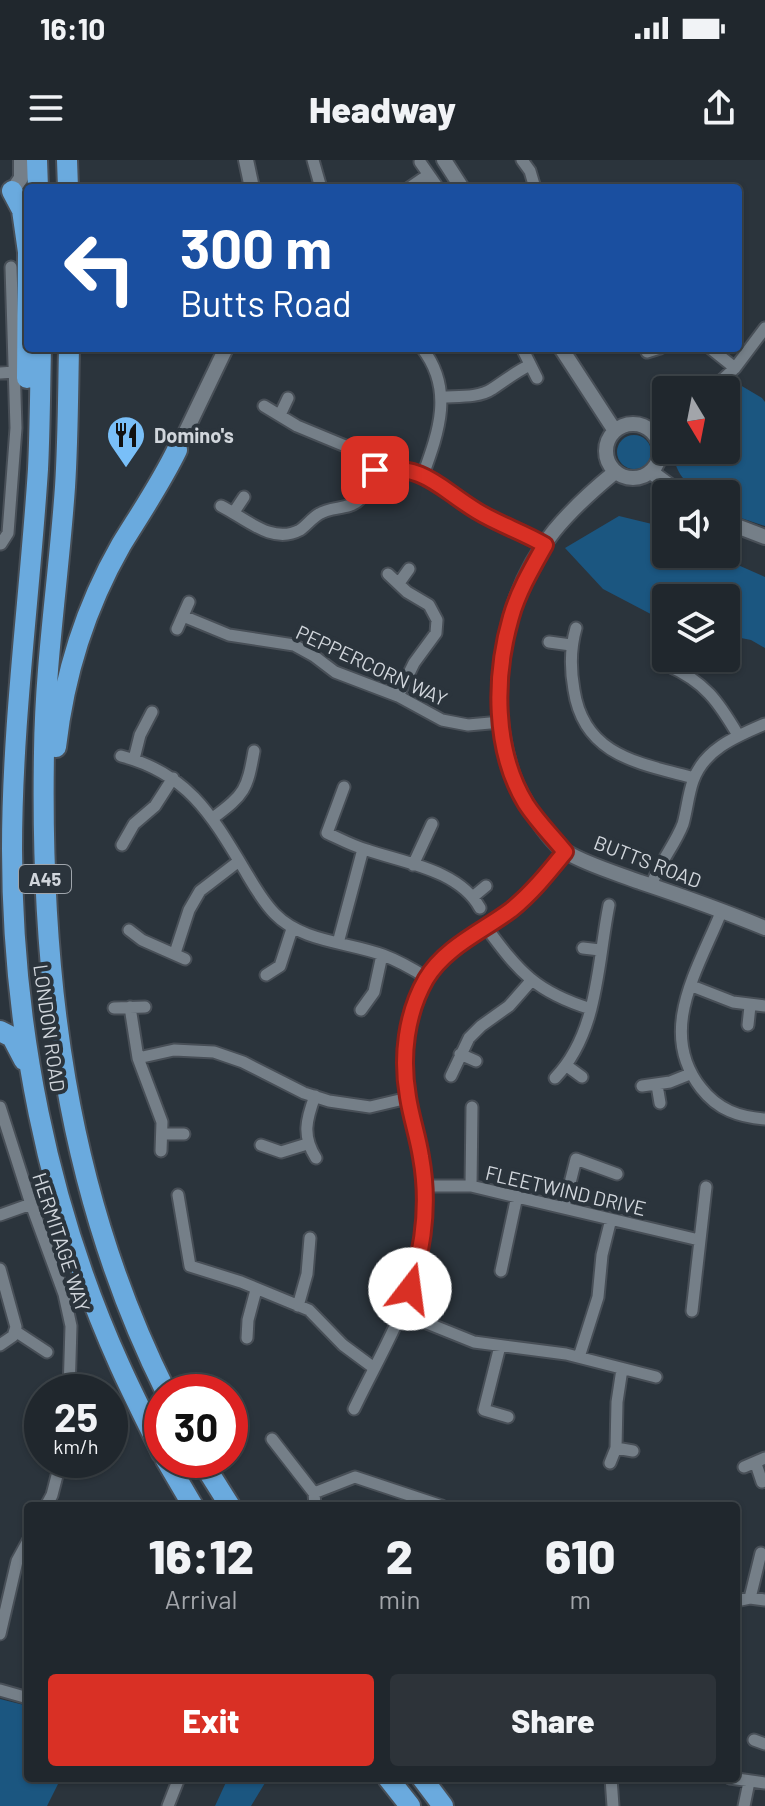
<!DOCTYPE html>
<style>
:root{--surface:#20272d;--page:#2d3339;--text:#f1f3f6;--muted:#a2a5aa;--line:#3d4449;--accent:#d93025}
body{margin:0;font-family:Barlow,sans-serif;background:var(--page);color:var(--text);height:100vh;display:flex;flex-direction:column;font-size:30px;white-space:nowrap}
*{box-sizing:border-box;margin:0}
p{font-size:26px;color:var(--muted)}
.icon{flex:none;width:44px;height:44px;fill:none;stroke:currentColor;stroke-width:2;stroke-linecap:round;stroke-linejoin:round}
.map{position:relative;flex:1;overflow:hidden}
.sheet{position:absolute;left:24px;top:1342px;width:716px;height:280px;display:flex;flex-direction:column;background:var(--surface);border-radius:8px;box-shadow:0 2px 6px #0004,0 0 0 2px var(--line)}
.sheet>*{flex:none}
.guide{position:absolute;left:24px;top:24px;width:718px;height:168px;border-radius:8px;box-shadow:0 2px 6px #0004,0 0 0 2px var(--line);background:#1a4fa0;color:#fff;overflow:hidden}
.needle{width:52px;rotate:170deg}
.tools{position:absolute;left:652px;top:216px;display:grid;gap:16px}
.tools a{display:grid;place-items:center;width:88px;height:88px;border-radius:8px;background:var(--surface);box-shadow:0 2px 6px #0004,0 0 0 2px var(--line);font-size:40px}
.speed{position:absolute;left:24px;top:1214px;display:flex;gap:16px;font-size:40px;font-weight:700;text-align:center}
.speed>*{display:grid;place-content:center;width:104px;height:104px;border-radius:50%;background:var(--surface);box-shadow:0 2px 6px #0004,0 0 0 2px var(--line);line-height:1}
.speed small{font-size:20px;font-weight:400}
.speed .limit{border:12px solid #d22;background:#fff;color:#111}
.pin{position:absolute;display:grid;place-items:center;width:68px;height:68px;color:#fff;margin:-34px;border-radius:16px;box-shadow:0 4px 12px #0006}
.me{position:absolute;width:88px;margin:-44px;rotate:15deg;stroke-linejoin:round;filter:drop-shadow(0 0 6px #0008)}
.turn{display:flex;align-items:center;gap:28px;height:168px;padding:0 24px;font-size:36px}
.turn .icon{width:104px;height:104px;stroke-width:2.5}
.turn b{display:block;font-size:56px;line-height:68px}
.eta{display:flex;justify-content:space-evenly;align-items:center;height:136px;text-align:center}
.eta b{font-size:48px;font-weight:800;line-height:56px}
.cta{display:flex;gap:16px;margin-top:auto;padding:16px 24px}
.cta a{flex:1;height:92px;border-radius:8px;background:var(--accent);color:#fff;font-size:32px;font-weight:800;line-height:92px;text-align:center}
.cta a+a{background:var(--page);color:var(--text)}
.status{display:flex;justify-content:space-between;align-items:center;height:56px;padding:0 40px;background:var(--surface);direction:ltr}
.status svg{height:22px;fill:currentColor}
header{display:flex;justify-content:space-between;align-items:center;height:104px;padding:0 24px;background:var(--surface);font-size:36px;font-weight:800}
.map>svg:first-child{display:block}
.green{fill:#1b5680}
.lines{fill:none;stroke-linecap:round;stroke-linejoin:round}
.minor-casing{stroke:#484f57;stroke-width:15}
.tertiary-casing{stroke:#484f57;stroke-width:18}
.trunk-casing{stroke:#484f57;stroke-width:24}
.minor{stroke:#757f88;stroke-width:11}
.tertiary{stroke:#757f88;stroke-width:14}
.trunk{stroke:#6aaade;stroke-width:20}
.route-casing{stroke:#8d1f18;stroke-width:20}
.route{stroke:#d93025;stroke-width:14}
.labels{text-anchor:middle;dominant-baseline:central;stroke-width:8;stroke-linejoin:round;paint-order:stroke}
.shield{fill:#2b343c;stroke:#9fa5ac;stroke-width:2}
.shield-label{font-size:18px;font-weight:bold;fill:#d1d6dc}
.poi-label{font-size:20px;font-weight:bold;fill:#d1d6dc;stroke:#2b343c;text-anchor:start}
.street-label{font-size:20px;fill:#d1d6dc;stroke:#2b343c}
</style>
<div class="status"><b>16:10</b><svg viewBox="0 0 49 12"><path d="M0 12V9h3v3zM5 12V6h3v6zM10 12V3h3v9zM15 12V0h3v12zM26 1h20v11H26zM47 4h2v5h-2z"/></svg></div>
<header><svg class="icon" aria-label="menu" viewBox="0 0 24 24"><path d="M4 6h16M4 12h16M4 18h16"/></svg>Headway<svg class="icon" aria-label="share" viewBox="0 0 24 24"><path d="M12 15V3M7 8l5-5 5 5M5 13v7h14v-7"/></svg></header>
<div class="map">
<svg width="765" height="1646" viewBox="0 0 765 1646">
<rect width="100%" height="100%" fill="#2b343c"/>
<path class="green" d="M 735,222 L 762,238 L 765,242 L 765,366 L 726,353 L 726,334 L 699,334 C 685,321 672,310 675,290 L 726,290 L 726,230 Z
M617 292a17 17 0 1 1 34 0a17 17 0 1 1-34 0Z
M 619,356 L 652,364 L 666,371 L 666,394 L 713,394 L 765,417 L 765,488 L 751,480 L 741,478 L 726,488 L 726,438 L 666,438 L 666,462 L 603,429 L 565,388 Z
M 0,1539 L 28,1546 L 28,1618 L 61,1618 L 47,1646 L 0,1646 Z
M 228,1618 L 268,1618 L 251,1646 L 215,1646 Z"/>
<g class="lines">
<g class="minor-casing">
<path id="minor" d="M 313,0 L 321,28
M 522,0 L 530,11 L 535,28
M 420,2 L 436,25
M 409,28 L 428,15
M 422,188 C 454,229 439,271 423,315
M 710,188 L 735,208
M 524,192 L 537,218
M 647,192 L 660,188
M 0,213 L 14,212
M 711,230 L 735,208 L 765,168
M 442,237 C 457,236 479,238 492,229 C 506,220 515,212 530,205
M 264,246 L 297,266 L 355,290 L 370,312
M 280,255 L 288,238
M 656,275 L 666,265
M 221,346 C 245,358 272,385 300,370 C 307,365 312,358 319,354 C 331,346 349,350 359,340 C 367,332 364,321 370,312 C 412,295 446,332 477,351 C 498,364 523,372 545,385
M 234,352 L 244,337
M 1,384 L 8,373 L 16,268 L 11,107
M 388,414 L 407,432 L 429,445 L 437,460 L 436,473 L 414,503 L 398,536
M 399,423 L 409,409
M 183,456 L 229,475 L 294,485 L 314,496 L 335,512 L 398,536 L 442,560 L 468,565 L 501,562
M 576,468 C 570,489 570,508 574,530 C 584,596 639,603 694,618
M 177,469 L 189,442
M 549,482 L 571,485
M 667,505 C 705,522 718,541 738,575
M 681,511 L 688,498
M 121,596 C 187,613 211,654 244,709 C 253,724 262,741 275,754 C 302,782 348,782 383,795 C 399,801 413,809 427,818
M 134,599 L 140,575 L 152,552
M 344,627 L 327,673 C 340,679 353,686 367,690 C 405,703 459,710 480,748
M 213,658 C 245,634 247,630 254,591
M 122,685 L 134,664 L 155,646 L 173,618
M 413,705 L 432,664
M 651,726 C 659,703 675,685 683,664 C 687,650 688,635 693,621 C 704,589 737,576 765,564
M 474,736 L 486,726
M 722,750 C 699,808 656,871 701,928 C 718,950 739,957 765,959
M 486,767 C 519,812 536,832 591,849
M 129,770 L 142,780 L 185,799
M 338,783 L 363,689
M 583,788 L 600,790
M 175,793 L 189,750 L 200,731 L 239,701
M 266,815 L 280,806 L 292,769
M 692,826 L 733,842 L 765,846
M 130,847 L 138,898 L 162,962 L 161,991
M 114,848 L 145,847
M 361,850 L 374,832 L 382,795
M 748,865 L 750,846
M 460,894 L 476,901
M 138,898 L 174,890 L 214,892 L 243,902 L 304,933 L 329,941 L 370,947 L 408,938
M 567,906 L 582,917
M 451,916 L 469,878 L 481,866 L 509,846 L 531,821
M 555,918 C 599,872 597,804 609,745
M 657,925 L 660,943
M 642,926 L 670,922 L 690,914
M 315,936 C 306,960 302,976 316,998
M 0,947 L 31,1044 L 64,1134 L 71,1166 L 69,1232
M 163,974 L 184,974
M 261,985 L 281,992 L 307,984
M 423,1026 L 471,1026 L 699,1080
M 471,1026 L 472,947
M 178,1035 L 190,1106 L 241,1122 L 309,1150 L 343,1185 L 374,1208
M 564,1047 L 576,999 L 617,1014
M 0,1055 L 31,1044
M 0,1109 L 16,1167 L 13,1176 L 0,1185
M 501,1111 L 517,1036
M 298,1146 L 307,1114 L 310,1078
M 692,1151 L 706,1027
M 402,1153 L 474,1182 L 566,1194 L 656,1217
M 15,1171 L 47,1192
M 247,1178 L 248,1160 L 256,1130
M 500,1186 L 484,1250 L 508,1257
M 579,1197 L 598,1137 L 602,1095 L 611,1059
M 354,1249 C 382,1190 421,1130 425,1063 C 430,979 379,897 427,818 C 446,787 483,771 511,749 C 532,733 548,713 565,692
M 272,1279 L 314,1333
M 616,1288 L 633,1291
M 610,1303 L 616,1288 L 617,1242 L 622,1209
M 756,1304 L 762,1322
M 744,1307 L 765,1298
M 46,1346 L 52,1335 L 61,1300
M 315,1346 L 314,1333 L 355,1317 L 442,1346
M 750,1438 L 761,1393
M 736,1441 L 750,1438 L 765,1440
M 0,1474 L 17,1401 L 28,1381
M 0,1530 L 28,1538
M 754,1580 L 765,1584
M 611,1618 L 613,1646
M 730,1618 L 765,1623
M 168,1646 L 179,1618
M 744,1646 L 749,1622"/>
</g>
<g class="tertiary-casing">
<path id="tertiary" d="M 246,0 L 252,28
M 444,0 L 462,28
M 12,31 L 21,18 L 21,0
M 561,188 L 615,271
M606 291a27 27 0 1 1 54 0a27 27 0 1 1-54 0Z
M 177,290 L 226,188
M 615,312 C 593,330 572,349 554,371 C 502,436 486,535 512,613 C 519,634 548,682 566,692 C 588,705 616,713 640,722 C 682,736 724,751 765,768
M 651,312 L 681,334
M 726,362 L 765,377"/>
</g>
<g class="trunk-casing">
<path id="trunk" d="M 37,0 L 38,28
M 67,0 L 68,28
M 12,31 L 22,50 L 28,92 L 27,218
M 41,188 C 40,228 40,269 38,309 C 30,435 12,562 12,689 C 12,865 47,1045 120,1206 C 133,1235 148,1264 162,1293
M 69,188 C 68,234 68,281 65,327 C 59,415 45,503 44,592 C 40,815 65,1030 166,1232
M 56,587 C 64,516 85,448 121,385 C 140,354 161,323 177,290
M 0,871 L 12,877 L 24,900
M 166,1300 L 193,1346
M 201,1300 L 230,1346
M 388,1618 L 410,1646
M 422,1618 L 443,1646"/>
</g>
<use href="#minor" class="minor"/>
<use href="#tertiary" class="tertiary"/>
<use href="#trunk" class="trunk"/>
</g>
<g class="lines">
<g class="route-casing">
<path id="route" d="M 375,310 C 425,304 439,328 477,351 C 498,364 523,372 545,385 C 532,408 518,432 511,457 C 494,516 493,590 526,644 C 537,661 552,676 565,692 C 548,713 532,733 511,750 C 483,771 445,787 426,819 C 406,854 401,897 408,937 C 411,957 418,977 421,997 C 429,1041 424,1086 410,1129"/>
</g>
<use href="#route" class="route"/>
</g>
<defs>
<g id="restaurant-pin" transform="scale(2)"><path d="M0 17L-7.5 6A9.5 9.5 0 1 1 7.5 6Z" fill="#79bff8" stroke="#2b343c"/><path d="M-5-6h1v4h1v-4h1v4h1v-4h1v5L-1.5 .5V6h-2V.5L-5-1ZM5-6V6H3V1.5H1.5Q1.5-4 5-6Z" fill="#111"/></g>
</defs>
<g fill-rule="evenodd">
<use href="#restaurant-pin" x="126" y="275"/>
</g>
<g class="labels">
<rect class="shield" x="19" y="705" width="52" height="28" rx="6"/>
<g class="shield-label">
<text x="45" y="719">A45</text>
</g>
<g class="poi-label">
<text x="154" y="275">Domino's</text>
</g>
<g class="street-label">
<text transform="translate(372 505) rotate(25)">PEPPERCORN WAY</text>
<text transform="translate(648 701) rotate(21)">BUTTS ROAD</text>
<text transform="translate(50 868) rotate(82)">LONDON ROAD</text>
<text transform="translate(566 1030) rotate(13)">FLEETWIND DRIVE</text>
<text transform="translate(62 1082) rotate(72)">HERMITAGE WAY</text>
</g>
</g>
</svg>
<div class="tools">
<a><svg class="needle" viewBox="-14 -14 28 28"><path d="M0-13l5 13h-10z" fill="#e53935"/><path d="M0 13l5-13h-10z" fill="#a2a5aa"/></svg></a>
<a><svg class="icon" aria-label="sound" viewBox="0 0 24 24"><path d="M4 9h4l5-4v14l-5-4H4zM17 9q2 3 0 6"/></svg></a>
<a><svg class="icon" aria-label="layers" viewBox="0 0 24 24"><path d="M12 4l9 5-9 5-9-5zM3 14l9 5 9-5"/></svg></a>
</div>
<div class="speed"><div>25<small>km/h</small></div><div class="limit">30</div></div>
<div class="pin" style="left:375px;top:310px;background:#d93025"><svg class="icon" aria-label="arrive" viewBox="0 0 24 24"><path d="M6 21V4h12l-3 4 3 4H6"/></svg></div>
<svg class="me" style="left:410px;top:1129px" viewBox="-20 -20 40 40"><circle r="19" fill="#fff"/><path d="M0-13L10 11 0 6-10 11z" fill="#d93025"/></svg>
<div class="guide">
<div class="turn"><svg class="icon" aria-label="left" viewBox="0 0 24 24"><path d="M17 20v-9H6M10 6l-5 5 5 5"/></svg><div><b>300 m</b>Butts Road</div></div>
</div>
<section class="sheet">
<div class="eta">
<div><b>16:12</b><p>Arrival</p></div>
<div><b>2</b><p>min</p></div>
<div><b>610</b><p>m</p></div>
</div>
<div class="cta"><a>Exit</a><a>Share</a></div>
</section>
</div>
